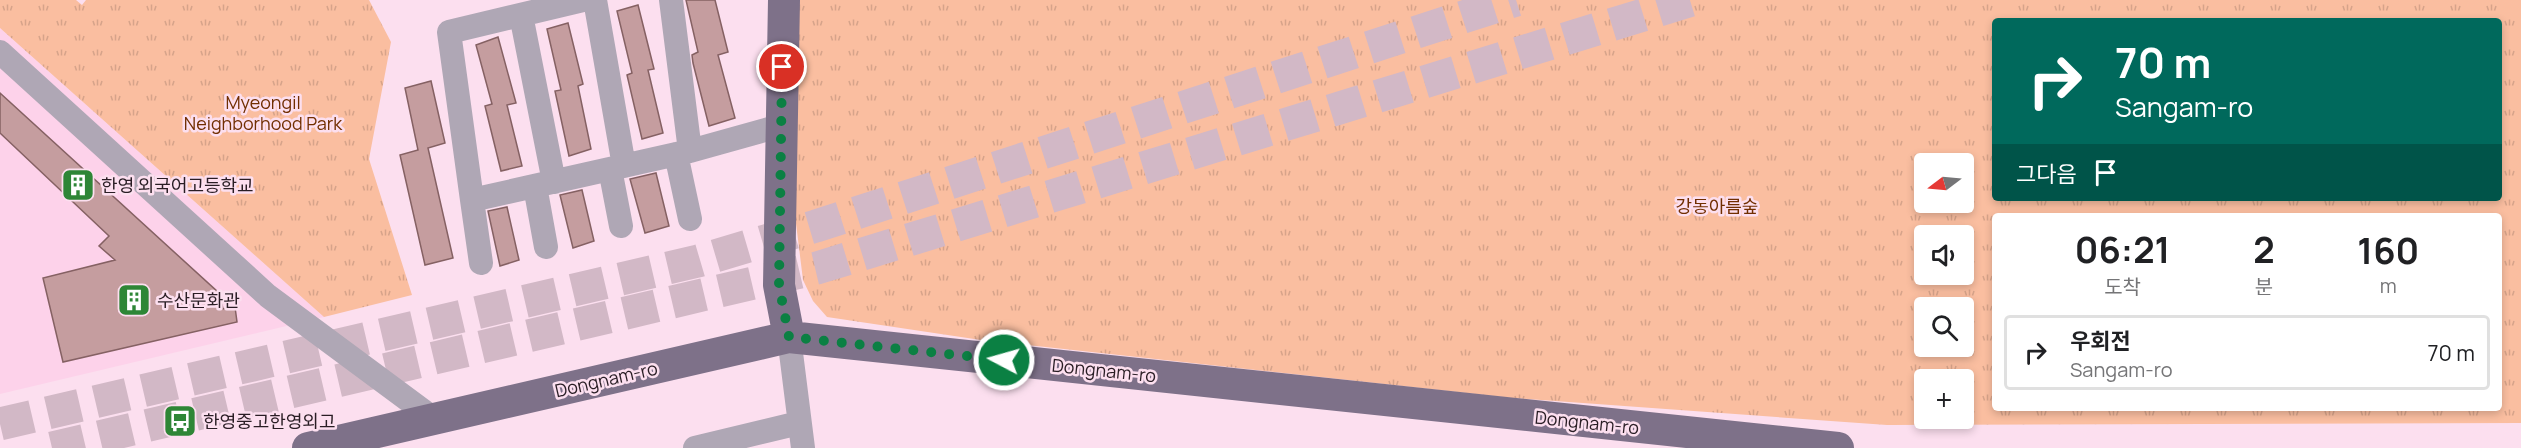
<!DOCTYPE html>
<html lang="ko">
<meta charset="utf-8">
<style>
:root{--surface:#fff;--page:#f6f6f6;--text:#202124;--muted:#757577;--line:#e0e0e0}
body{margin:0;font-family:Manrope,"Noto Sans KR",sans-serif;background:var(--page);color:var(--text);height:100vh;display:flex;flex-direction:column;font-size:22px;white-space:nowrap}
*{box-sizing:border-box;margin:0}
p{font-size:20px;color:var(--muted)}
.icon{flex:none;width:33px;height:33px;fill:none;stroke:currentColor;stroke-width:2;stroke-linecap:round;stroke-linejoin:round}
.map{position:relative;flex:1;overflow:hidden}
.sheet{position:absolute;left:1992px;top:213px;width:510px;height:198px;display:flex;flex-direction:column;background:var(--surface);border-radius:6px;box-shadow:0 3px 9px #0003}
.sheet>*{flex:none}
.hud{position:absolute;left:1992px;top:18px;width:510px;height:183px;border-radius:6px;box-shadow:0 3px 9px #0003;background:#00695c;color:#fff;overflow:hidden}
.needle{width:39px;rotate:254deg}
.controls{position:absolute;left:1914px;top:153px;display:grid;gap:12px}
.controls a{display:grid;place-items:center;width:60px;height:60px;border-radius:6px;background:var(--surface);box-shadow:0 3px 9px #0003;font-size:30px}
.pin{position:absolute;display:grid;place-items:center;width:51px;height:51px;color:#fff;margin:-26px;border:3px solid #fff;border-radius:50%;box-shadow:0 2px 6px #0007}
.me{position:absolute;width:66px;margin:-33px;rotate:276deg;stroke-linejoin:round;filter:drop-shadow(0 0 4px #0008)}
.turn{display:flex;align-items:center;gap:21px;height:126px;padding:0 24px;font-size:27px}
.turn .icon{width:78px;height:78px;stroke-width:2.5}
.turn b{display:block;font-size:42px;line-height:51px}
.then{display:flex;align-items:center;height:57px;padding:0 24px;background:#0003;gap:12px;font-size:22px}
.eta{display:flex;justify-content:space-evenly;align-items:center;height:102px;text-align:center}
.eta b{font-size:36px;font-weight:700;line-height:42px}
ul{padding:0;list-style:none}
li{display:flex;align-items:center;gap:18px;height:75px;margin:0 12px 9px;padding:0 12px;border:3px solid var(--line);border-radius:6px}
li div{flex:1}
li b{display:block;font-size:22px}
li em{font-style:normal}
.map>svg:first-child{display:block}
.built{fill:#fdd2ea}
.park{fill:url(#park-tufts);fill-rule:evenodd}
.building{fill:#c59d9f;stroke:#856163;stroke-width:1.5}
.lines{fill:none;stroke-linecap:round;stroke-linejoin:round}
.highway-tunnel{stroke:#d2b8c6;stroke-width:33;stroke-dasharray:33 16;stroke-linecap:butt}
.minor{stroke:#afa7b5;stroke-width:24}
.major{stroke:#7e7189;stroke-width:32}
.route{stroke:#0b8043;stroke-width:10;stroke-dasharray:0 18}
.labels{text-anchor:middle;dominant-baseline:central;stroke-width:5;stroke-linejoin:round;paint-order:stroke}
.park-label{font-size:18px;fill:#712e00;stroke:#fcdfef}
.poi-label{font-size:18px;fill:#291d24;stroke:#fcdfef;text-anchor:start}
.street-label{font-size:18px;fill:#291d24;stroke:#fcdfef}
</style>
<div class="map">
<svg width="2521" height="448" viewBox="0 0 2521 448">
<defs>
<pattern id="park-tufts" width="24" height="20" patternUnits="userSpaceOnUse" patternTransform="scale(1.5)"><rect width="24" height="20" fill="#fabea0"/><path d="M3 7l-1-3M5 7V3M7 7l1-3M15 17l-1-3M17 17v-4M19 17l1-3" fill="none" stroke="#d6a38a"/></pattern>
</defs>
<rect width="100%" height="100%" fill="#fcdfef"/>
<path class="built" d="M 0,28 L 324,317 L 0,394 Z"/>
<path class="park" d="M 0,0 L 76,0 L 82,5 L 86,0 L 369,0 L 391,42 L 369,159 L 412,295 L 324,317 L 0,28 Z
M 792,0 L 2521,0 L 2521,423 L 1887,425 L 1512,398 L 981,340 L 827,317 L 813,301 L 803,280 L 793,199 ZM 1995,21 L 2499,21 L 2499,198 L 1995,198 ZM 1924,164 L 1964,164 L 1964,202 L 1924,202 ZM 1995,216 L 2499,216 L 2499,408 L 1995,408 ZM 1924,236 L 1964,236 L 1964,274 L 1924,274 ZM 1924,308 L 1964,308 L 1964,346 L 1924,346 ZM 1924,380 L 1964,380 L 1964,418 L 1924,418 Z"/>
<path class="building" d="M 686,0 L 715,0 L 728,52 L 718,55 L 735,118 L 709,126 L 693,63 L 692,55 L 698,52 Z
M 638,5 L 654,69 L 648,70 L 663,133 L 642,139 L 627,75 L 632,73 L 617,11 Z
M 568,23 L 583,84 L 578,86 L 591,149 L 569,156 L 555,91 L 561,90 L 547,29 Z
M 498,37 L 516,103 L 507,105 L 522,166 L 501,171 L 485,106 L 492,104 L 476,45 Z
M 431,81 L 445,143 L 428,148 L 453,258 L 425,265 L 400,155 L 418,150 L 405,88 Z
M 0,93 L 219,293 L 223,309 L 235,307 L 237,322 L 63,362 L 43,278 L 115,260 L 99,246 L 109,236 L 0,133 Z
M 656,173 L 669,226 L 645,233 L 630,179 Z
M 582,190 L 594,241 L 573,248 L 560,195 Z
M 507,207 L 519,260 L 500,266 L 488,211 Z"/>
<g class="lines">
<path class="highway-tunnel" d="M 0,424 L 698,261 L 816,226 L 1516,0
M 52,448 L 817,268 L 1692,0"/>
<path class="minor" d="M 583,0 L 449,32 L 472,200 L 690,151 L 671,0
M 595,0 L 624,166
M 521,15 L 554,182
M 0,52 L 268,296 L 434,419
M 690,151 L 776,127
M 676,154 L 690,219
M 610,169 L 621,226
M 535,186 L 546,247
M 472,200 L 481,263
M 789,337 L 803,448
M 695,448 L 799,423"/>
<path class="major" d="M 784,0 L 779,285 L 789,337
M 308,448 L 789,337 L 1838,448"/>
</g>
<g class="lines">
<path class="route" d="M 782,67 L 779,285 L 789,337 L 1004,360"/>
</g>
<defs>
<g id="building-square" transform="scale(1.725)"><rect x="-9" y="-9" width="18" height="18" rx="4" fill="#2e8636" stroke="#fcdfef"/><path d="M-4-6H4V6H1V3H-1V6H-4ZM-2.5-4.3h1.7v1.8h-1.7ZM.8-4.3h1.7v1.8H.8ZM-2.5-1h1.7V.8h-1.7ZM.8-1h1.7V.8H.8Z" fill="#fff"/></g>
<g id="bus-square" transform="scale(1.725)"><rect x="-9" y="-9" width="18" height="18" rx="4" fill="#2e8636" stroke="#fcdfef"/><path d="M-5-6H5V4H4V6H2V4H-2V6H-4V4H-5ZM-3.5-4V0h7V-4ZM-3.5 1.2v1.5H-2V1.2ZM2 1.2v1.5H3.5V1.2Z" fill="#fff"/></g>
</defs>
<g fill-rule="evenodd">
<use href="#building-square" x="78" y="185"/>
<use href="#building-square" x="134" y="300"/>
<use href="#bus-square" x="180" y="421"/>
</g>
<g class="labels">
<g class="park-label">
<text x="263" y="102">Myeongil<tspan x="263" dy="21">Neighborhood Park</tspan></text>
<text x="1717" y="206">강동아름숲</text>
</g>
<g class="poi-label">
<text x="101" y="185">한영 외국어고등학교</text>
<text x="157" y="300">수산문화관</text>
<text x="203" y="421">한영중고한영외고</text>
</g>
<g class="street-label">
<text transform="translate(1104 370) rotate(6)">Dongnam-ro</text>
<text transform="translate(606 379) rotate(-13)">Dongnam-ro</text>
<text transform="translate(1587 422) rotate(6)">Dongnam-ro</text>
</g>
</g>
</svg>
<div class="controls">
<a><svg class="needle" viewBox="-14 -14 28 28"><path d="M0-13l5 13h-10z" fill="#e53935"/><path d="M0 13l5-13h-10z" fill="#757577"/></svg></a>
<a><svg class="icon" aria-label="sound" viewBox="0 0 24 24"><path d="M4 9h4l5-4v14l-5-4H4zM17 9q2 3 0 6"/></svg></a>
<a><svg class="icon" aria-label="search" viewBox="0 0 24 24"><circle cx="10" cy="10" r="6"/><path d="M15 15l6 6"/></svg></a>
<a>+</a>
</div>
<div class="pin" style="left:782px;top:67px;background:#d93025"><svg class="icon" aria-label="arrive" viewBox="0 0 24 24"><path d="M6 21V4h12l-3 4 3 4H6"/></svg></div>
<svg class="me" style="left:1004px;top:360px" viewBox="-20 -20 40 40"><circle r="17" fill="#0b8043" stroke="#fff" stroke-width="3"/><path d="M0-11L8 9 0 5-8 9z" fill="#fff"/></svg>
<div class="hud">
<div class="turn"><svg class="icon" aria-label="right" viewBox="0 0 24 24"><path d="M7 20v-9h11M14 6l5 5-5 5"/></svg><div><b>70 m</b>Sangam-ro</div></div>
<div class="then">그다음<svg class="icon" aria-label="arrive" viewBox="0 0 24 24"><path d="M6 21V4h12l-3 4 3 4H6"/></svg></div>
</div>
<section class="sheet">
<div class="eta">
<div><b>06:21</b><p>도착</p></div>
<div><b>2</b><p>분</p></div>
<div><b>160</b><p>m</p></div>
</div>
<ul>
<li><svg class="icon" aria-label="right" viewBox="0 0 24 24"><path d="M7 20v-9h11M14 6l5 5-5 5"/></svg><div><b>우회전</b><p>Sangam-ro</p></div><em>70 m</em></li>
</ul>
</section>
</div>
